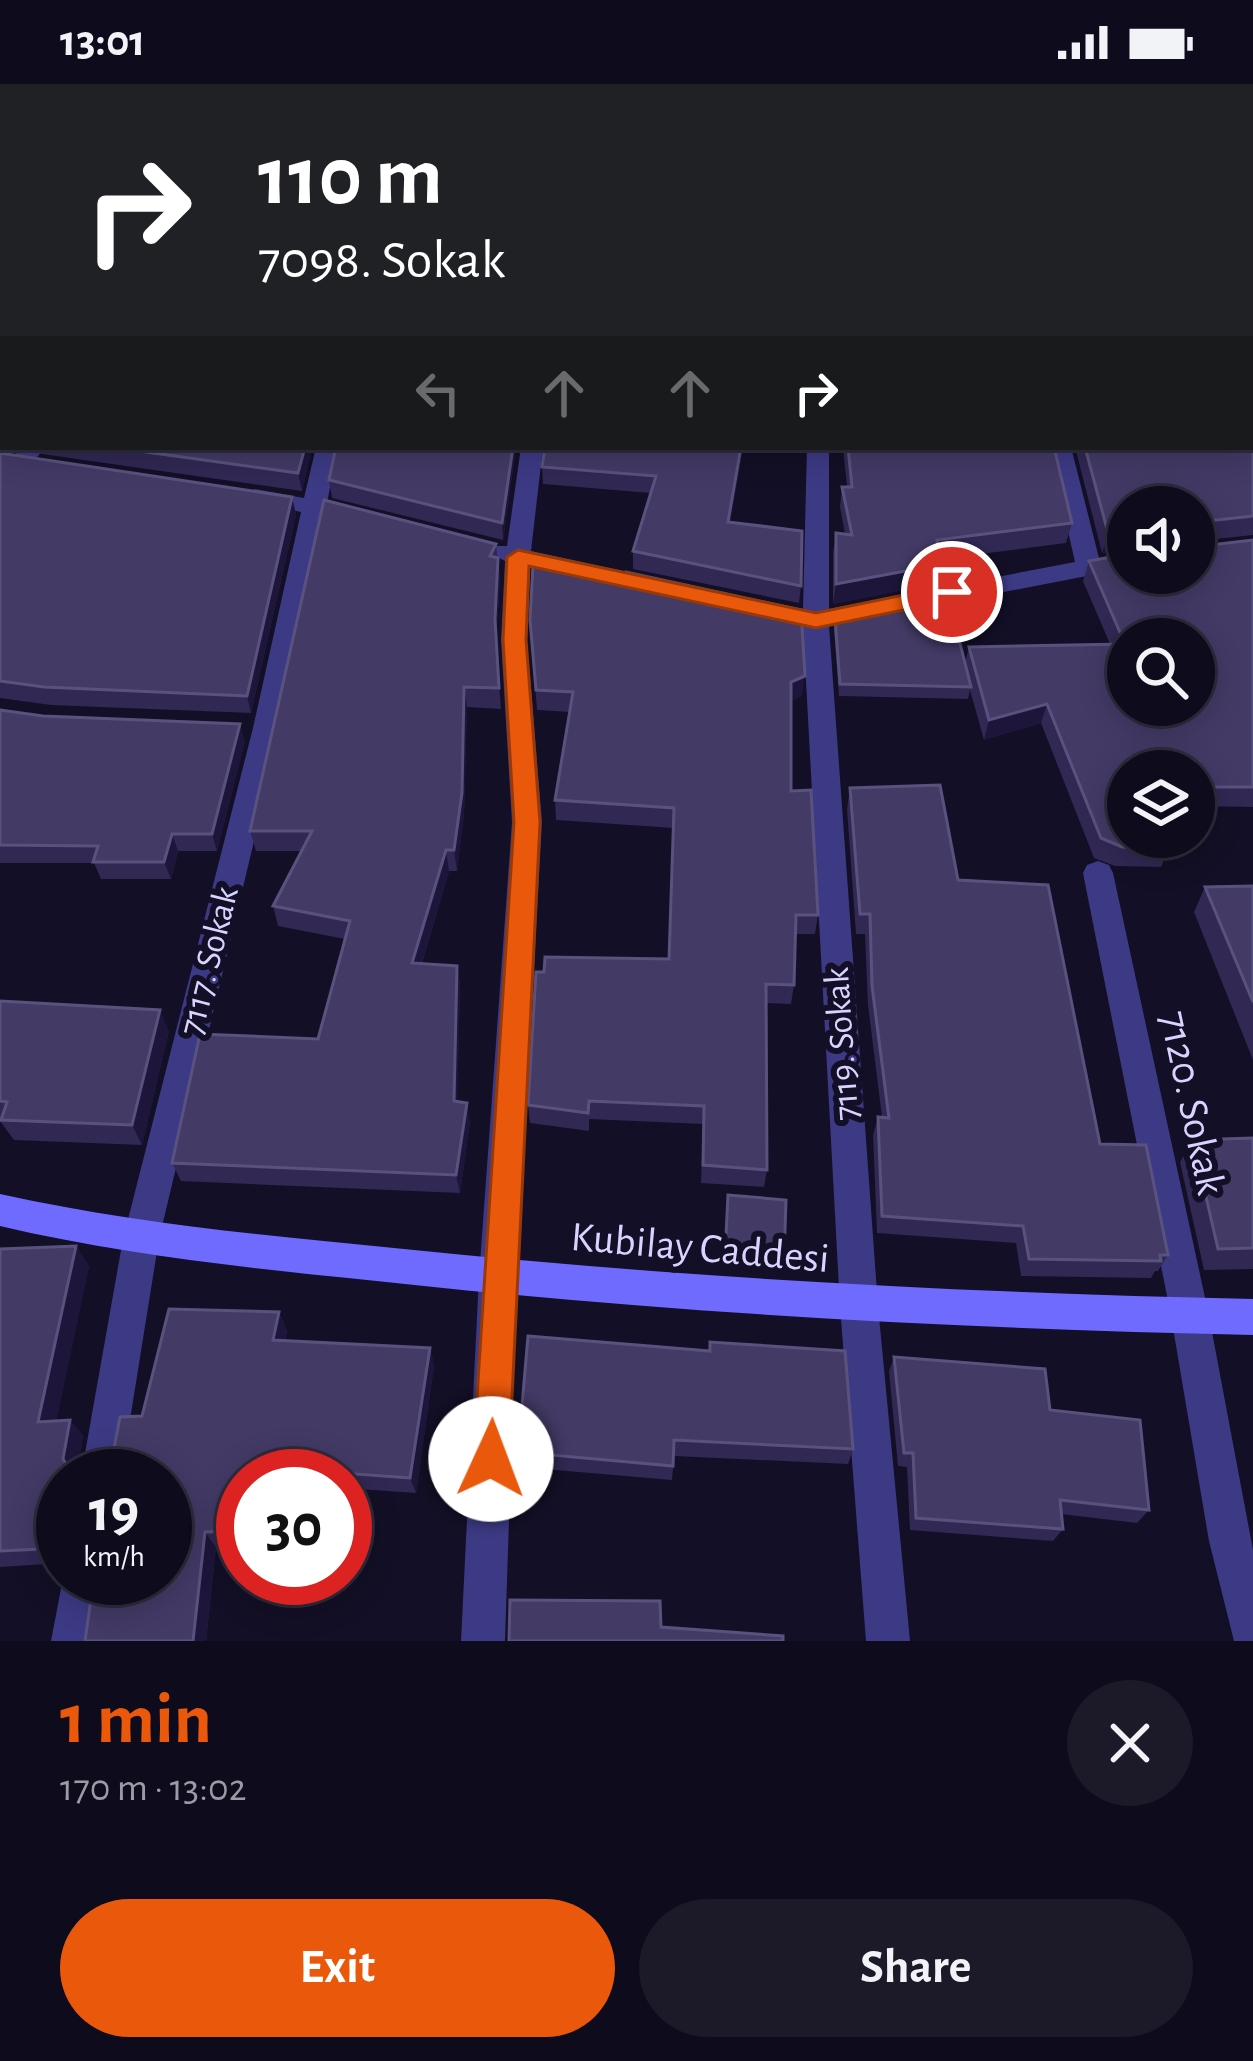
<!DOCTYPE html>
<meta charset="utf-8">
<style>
:root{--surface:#0e0b1c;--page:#1c1929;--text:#f1f3f6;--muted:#9b9ba3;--line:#2e2b3b;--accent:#ea580c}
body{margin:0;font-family:"Alegreya Sans",sans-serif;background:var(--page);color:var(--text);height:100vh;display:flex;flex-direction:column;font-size:45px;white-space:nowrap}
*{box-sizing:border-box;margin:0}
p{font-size:39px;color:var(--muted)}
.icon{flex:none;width:66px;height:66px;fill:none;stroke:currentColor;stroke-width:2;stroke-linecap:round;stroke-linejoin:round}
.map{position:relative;height:1557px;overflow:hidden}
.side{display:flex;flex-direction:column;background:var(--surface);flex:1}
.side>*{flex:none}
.banner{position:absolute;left:0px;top:0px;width:1254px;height:366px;box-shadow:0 6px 30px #0003,0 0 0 3px var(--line);background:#202124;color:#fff;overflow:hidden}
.controls{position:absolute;left:1107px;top:402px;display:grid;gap:24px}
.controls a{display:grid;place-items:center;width:108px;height:108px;border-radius:50%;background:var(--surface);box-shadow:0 6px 30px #0003,0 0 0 3px var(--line);font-size:60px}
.speed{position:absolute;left:36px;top:1365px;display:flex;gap:24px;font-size:60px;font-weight:700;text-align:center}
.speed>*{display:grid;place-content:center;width:156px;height:156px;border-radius:50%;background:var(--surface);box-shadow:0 6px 30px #0003,0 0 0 3px var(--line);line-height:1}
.speed small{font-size:30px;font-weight:400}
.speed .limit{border:18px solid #d22;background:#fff;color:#111}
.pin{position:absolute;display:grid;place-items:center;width:102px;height:102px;color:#fff;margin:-51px;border:6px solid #fff;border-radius:50%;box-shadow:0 3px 12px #0007}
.me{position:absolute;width:132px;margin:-66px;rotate:2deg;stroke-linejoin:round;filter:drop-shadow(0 0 9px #0008)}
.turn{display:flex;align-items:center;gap:42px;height:252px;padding:0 60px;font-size:54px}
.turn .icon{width:156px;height:156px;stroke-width:2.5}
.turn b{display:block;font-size:84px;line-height:102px}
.lanes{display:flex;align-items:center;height:114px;padding:0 60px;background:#0003;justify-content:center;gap:60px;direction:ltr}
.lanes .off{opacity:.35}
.round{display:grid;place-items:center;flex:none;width:126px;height:126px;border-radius:63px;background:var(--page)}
.head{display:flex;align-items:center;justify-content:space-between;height:204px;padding:0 60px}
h1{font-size:72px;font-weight:600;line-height:90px;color:var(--accent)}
.button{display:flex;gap:24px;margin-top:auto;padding:24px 60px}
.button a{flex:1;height:138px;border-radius:72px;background:var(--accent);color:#fff;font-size:48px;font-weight:600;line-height:138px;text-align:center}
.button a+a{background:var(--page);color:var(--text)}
.status{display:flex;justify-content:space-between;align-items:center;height:84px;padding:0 60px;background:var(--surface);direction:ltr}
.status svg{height:33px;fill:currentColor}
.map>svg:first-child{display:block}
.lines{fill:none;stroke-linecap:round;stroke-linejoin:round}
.street{fill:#3d3a85;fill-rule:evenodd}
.secondary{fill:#6f6bff;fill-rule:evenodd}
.wall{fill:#312854}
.shaded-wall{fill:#1d163a}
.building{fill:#433a66;stroke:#5a527e;stroke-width:3;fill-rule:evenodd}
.route{fill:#ea580c;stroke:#983908;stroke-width:3}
.labels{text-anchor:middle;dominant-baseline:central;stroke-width:12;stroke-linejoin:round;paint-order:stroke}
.street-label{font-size:36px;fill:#d9d4ff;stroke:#130f26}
.near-street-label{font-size:42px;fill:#d9d4ff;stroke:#130f26}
</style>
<div class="status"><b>13:01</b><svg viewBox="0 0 49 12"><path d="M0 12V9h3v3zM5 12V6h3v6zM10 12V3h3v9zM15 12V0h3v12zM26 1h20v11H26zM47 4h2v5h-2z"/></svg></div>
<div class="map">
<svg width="1253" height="1557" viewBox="0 0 1253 1557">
<rect width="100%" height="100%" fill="#130f26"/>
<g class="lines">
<path class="street" d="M 22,363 L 46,363 L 8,406 L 0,408 L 0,387 Z
M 316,363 L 338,363 L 327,419 L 370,428 L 373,433 L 361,440 L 324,433 L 281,644 L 159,1155 L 121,1392 L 81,1392 L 123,1155 L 253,644 L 301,428 L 247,417 L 243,412 L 255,405 L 304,414 Z
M 521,363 L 543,363 L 531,467 L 659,495 L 672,503 L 659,511 L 530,482 L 527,556 L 542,738 L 517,1193 L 505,1557 L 461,1557 L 479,1193 L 512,738 L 501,556 L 505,477 L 488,468 L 491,462 L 507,462 Z
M 807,363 L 829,363 L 829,525 L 1075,478 L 1049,363 L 1071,363 L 1099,474 L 1128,468 L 1128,484 L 829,542 L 878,1222 L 910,1557 L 866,1557 L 840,1222 L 803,542 L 787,533 L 791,527 L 803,525 Z
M 1098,777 L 1109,781 L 1113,789 L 1209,1232 L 1253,1466 L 1253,1557 L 1234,1557 L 1209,1457 L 1171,1232 L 1083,789 L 1087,781 Z
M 63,1494 L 105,1494 L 95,1557 L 51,1557 Z"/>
<path class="secondary" d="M 1251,63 L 1253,63 L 1253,73 L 1251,73 Z
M 0,1110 C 140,1141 282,1153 424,1167 C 700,1195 976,1209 1253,1215 L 1253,1251 C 976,1245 700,1231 424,1202 C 282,1187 140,1175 0,1142 Z"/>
</g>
<path class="wall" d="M 0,0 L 631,0 L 631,3 L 3,3 L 3,363 L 312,363 L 302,407 L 0,364 Z
M 1253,76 L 1253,451 L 1197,457 L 1202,462 L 1253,456 L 1253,723 L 1194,722 L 1194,687 L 1128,687 L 1169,764 L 1161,783 L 1115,782 L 1094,774 L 1041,639 L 984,656 L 970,606 L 968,615 L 839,612 L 834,546 L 835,534 L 965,579 L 969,563 L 1110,560 L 1083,497 L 1089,477 L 1194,489 L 1128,423 L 1128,464 L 1102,469 L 1075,363 L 1251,363 Z
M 516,363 L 503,456 L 332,414 L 329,396 Z
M 743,363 L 730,438 L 801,502 L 799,519 L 633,485 L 633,467 L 650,409 L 543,400 L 542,383 Z
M 843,363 L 1054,363 L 1072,439 L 1066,459 L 942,475 L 943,480 L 939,499 L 833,520 L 833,469 L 836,449 L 845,450 L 840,423 L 842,403 L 847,403 Z
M 0,369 L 292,413 L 296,431 L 251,629 L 51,621 L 0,614 Z
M 496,460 L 500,495 L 496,556 L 501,625 L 467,623 L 464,730 L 457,787 L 449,787 L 422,879 L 457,882 L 460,901 L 457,1018 L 470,1037 L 460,1109 L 181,1097 L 172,1079 L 318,955 L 345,855 L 278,842 L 273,822 L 302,767 L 256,767 L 250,747 Z
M 530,536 L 802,612 L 791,617 L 791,707 L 818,831 L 815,850 L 796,850 L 794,901 L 791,920 L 766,919 L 767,1086 L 764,1103 L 701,1099 L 703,1040 L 589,1035 L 589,1047 L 530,1039 L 528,1021 L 544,888 L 669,875 L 674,744 L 556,736 L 555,716 L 570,628 L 537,626 Z
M 0,626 L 245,657 L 217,767 L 178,767 L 171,795 L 101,795 L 94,779 L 0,779 Z
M 850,704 L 958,796 L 1100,1060 L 1168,1171 L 1158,1187 L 1155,1187 L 1151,1194 L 1021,1192 L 1016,1159 L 877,1149 L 873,1051 L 878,1033 L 882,1033 L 868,921 L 865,850 L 856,850 L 847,725 Z
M 1253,802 L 1253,976 L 1194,828 L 1205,803 Z
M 0,917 L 169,947 L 142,1061 L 14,1056 L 0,1037 Z
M 1253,1054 L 1253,1185 L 1204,1186 L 1180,1078 L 1193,1056 Z
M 728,1111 L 784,1177 L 782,1187 L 724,1181 Z
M 76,1162 L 89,1182 L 56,1337 L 70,1336 L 83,1352 L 78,1380 L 111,1380 L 142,1332 L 279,1228 L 287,1247 L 285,1257 L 430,1264 L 434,1282 L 416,1409 L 345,1404 L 345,1392 L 243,1392 L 243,1462 L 216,1463 L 206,1557 L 85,1557 L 165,1494 L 63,1392 L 63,1479 L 0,1483 L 0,1165 Z
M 709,1267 L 853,1365 L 848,1380 L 674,1372 L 672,1396 L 520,1383 L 518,1368 Z
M 894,1273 L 1050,1326 L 1149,1426 L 1137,1439 L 1061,1430 L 1063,1445 L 1053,1457 L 910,1446 L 907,1383 L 898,1382 L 889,1287 Z"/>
<path class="shaded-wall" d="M 305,363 L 312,363 L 302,407 L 298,389 Z
M 513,363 L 516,363 L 503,456 L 502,439 Z
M 741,363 L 743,363 L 727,456 L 728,438 Z
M 292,413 L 296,431 L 251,629 L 247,612 Z
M 1128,445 L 1127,464 L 1102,469 L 1108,449 Z
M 498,474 L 500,495 L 496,556 L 501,625 L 495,535 Z
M 943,480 L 939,499 L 833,520 L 836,500 Z
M 805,592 L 802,612 L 789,618 L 791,598 Z
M 464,603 L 467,623 L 464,730 L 457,787 L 454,766 Z
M 1047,620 L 1041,639 L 984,656 L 989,636 Z
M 240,640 L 245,657 L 217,767 L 212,750 Z
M 172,750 L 178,767 L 171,795 L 164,778 Z
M 446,766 L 449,787 L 416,898 L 412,879 Z
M 457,882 L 460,901 L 457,1036 L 454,1017 Z
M 160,926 L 169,947 L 142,1061 L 132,1041 Z
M 467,1019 L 470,1037 L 460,1109 L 456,1091 Z
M 76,1162 L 89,1182 L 53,1354 L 38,1338 Z
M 279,1228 L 287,1247 L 281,1274 L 273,1256 Z
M 430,1264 L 434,1282 L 416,1409 L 410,1394 Z
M 70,1336 L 83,1352 L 77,1391 L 63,1375 Z
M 205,1448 L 216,1463 L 206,1557 L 193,1557 Z"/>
<path class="building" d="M 0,0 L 631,0 L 628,3 L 3,3 L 3,348 L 0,347 Z
M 1251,76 L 1253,76 L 1253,432 L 1198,438 L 1197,457 L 1202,462 L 1253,456 L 1253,703 L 1194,703 L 1194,687 L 1128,687 L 1128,753 L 1166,753 L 1169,764 L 1122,763 L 1101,754 L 1047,620 L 989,636 L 969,563 L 1125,560 L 1089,477 L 1128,470 L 1128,489 L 1194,489 L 1194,423 L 1128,423 L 1128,445 L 1108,449 L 1085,363 L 1251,363 ZM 1128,555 L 1194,555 L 1194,621 L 1128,621 Z
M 110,363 L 305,363 L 298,389 Z
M 336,363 L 513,363 L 502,439 L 329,396 Z
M 545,363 L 741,363 L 728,438 L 802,447 L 801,502 L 633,467 L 656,392 L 542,383 Z
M 848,363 L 1054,363 L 1072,439 L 937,456 L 943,480 L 836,500 L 836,449 L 852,451 L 842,403 L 852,403 Z
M 0,369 L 292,413 L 247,612 L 44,603 L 0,597 Z
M 324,416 L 496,460 L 490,472 L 498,474 L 495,535 L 499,604 L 464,603 L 462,709 L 454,766 L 446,766 L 412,879 L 457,882 L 454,1017 L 467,1019 L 456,1091 L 172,1079 L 200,950 L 318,955 L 350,837 L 273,822 L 312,747 L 250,747 Z
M 533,481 L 623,496 L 626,488 L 801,526 L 805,592 L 791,598 L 791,707 L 811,706 L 818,831 L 796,831 L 794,901 L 766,900 L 767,1086 L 703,1081 L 704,1022 L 589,1017 L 588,1029 L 528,1021 L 536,888 L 544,888 L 545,873 L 669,875 L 674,724 L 555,716 L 573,608 L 536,606 L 530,536 Z
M 948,512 L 971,603 L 840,600 L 835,534 Z
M 0,626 L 43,632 L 240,640 L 212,750 L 172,750 L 164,778 L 93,778 L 98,762 L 0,761 Z
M 940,701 L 958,796 L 1048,801 L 1100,1060 L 1146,1061 L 1168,1171 L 1160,1171 L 1161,1177 L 1029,1175 L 1023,1142 L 882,1132 L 878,1033 L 889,1034 L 872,902 L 870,830 L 860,830 L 850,704 Z
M 1253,802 L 1253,918 L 1205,803 Z
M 0,917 L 160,926 L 132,1041 L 1,1036 L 7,1018 L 0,1017 Z
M 1253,1054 L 1253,1164 L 1218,1165 L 1193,1056 Z
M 728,1111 L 786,1116 L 784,1177 L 725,1171 Z
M 76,1162 L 38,1338 L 70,1336 L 63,1375 L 67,1381 L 111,1380 L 120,1333 L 142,1332 L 169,1225 L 279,1228 L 273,1256 L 430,1264 L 410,1394 L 273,1384 L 272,1392 L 243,1392 L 243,1447 L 205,1448 L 193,1557 L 85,1557 L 94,1494 L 165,1494 L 165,1392 L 63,1392 L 63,1464 L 0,1467 L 0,1165 Z
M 528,1252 L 710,1267 L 710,1258 L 845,1267 L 853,1365 L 674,1356 L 673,1382 L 518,1368 Z
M 894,1273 L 1045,1285 L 1050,1326 L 1140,1336 L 1149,1426 L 1060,1416 L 1063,1445 L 916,1434 L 913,1369 L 904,1369 Z
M 510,1516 L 660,1517 L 661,1543 L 783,1552 L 783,1557 L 509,1557 Z"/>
<path class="route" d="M 518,466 L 816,529 L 952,501 L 963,508 L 952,516 L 816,544 L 529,482 L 526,556 L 540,738 L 509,1375 L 504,1388 L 491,1393 L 478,1388 L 473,1375 L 514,738 L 503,556 L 507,473 Z"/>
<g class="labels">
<g class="street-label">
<text transform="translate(209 877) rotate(-76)">7117. Sokak</text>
<text transform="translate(842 960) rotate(-94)">7119. Sokak</text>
</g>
<g class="near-street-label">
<text transform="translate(1192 1019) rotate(78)">7120. Sokak</text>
<text transform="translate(700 1164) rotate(5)">Kubilay Caddesi</text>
</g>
</g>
</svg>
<div class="controls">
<a><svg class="icon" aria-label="sound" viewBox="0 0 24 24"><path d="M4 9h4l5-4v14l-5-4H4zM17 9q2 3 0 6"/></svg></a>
<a><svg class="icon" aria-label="search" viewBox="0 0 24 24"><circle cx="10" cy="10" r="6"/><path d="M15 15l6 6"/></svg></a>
<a><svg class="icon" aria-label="layers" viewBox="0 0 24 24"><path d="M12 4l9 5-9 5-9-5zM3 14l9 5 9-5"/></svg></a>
</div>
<div class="speed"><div>19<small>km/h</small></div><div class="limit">30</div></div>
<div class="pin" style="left:952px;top:508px;background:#d93025"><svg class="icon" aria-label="arrive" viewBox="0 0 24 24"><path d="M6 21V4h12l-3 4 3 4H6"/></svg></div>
<svg class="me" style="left:491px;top:1375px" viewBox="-20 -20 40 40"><circle r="19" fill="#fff"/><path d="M0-13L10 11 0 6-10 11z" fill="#ea580c"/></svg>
<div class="banner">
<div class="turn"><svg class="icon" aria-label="right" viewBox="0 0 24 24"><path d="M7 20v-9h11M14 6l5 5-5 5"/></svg><div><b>110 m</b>7098. Sokak</div></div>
<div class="lanes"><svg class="icon off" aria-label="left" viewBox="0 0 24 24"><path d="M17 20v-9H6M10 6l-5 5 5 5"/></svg><svg class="icon off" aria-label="ahead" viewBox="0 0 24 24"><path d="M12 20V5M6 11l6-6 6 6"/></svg><svg class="icon off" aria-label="ahead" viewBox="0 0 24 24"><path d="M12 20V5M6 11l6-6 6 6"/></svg><svg class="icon" aria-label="right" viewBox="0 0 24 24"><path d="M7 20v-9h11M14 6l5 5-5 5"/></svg></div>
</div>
</div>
<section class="side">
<div class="head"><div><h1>1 min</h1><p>170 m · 13:02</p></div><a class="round"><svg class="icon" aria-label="close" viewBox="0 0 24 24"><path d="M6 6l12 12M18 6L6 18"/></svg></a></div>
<div class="button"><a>Exit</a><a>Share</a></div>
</section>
